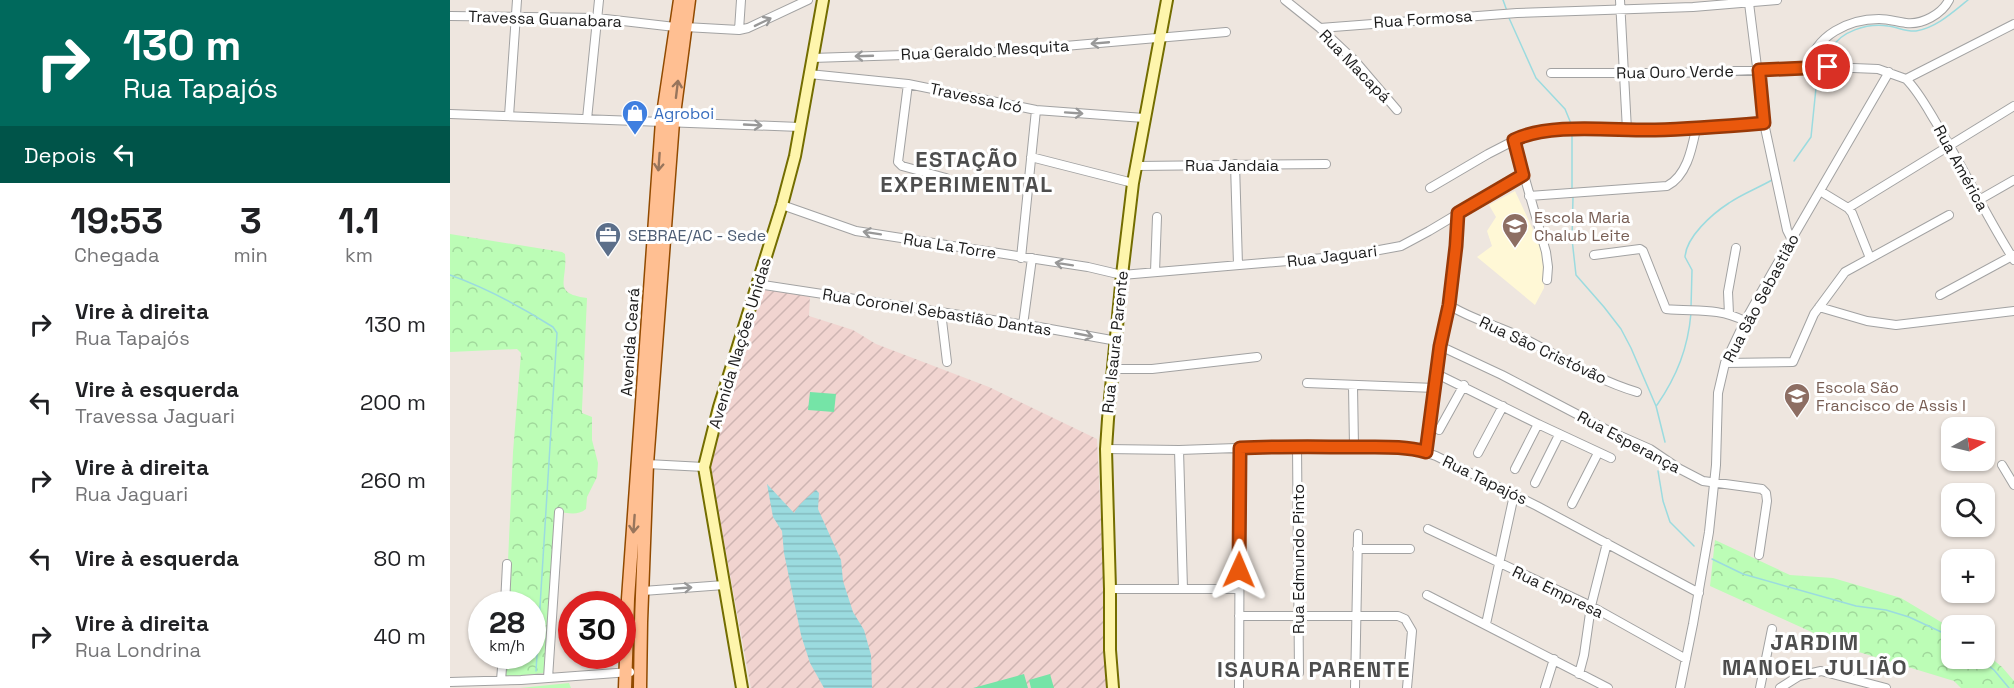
<!DOCTYPE html>
<html lang="pt">
<meta charset="utf-8">
<style>
:root{--surface:#fff;--page:#f2f2f2;--text:#202124;--muted:#757577}
body{margin:0;font-family:"Space Grotesk",sans-serif;background:var(--page);color:var(--text);height:100vh;display:flex;flex-direction:column;font-size:22px;white-space:nowrap}
*{box-sizing:border-box;margin:0}
p{font-size:20px;color:var(--muted)}
.icon{flex:none;width:33px;height:33px;fill:none;stroke:currentColor;stroke-width:2;stroke-linecap:round;stroke-linejoin:round}
.map{position:relative;flex:1;overflow:hidden}
.details{display:flex;flex-direction:column;background:var(--surface);width:450px}
.details>*{flex:none}
.top-card{background:#00695c;color:#fff;overflow:hidden}
.needle{width:39px;rotate:82deg}
.fabs{position:absolute;left:1491px;top:417px;display:grid;gap:12px}
.fabs a{display:grid;place-items:center;width:54px;height:54px;border-radius:12px;background:var(--surface);box-shadow:0 2px 4px #0004;font-size:30px}
.speed{position:absolute;left:18px;top:591px;display:flex;gap:12px;font-size:30px;font-weight:700;text-align:center}
.speed>*{display:grid;place-content:center;width:78px;height:78px;border-radius:50%;background:var(--surface);box-shadow:0 2px 4px #0004;line-height:1}
.speed small{font-size:15px;font-weight:400}
.speed .limit{border:9px solid #d22;background:#fff;color:#111}
.pin{position:absolute;display:grid;place-items:center;width:51px;height:51px;color:#fff;margin:-26px;border:3px solid #fff;border-radius:50%;box-shadow:0 2px 6px #0007}
.me{position:absolute;width:66px;margin:-33px;rotate:1deg;stroke-linejoin:round;filter:drop-shadow(0 0 4px #0008)}
.turn{display:flex;align-items:center;gap:21px;height:126px;padding:0 24px;font-size:27px}
.turn .icon{width:78px;height:78px;stroke-width:2.5}
.turn b{display:block;font-size:42px;line-height:51px}
.then{display:flex;align-items:center;height:57px;padding:0 24px;background:#0003;gap:12px;font-size:22px}
.eta{display:flex;justify-content:space-evenly;align-items:center;height:102px;text-align:center}
.eta b{font-size:36px;font-weight:700;line-height:42px}
ul{padding:0;list-style:none}
li{display:flex;align-items:center;gap:18px;height:78px;padding:0 24px}
li div{flex:1}
li b{display:block;font-size:22px}
li em{font-style:normal}
main{display:flex;flex:1;min-height:0}
.map>svg:first-child{display:block}
.education{fill:#fff8d6}
.military{fill:url(#military-furrows)}
.park{fill:url(#park-crowns)}
.pitch{fill:#75e4a7}
.water{fill:url(#water-rules)}
.lines{fill:none;stroke-linecap:round;stroke-linejoin:round}
.stream{stroke:#9bdbdf;stroke-width:1.5}
.street-casing{stroke:#a2a2a2;stroke-width:10}
.secondary-casing{stroke:#736d00;stroke-width:14}
.primary-casing{stroke:#914a00;stroke-width:15}
.street{stroke:#fff;stroke-width:8}
.secondary{stroke:#fef5ac;stroke-width:10}
.primary{stroke:#ffbf92;stroke-width:12}
.oneway{stroke:#989898}
.oneway2{stroke:#98755c}
.route-casing{stroke:#983908;stroke-width:15}
.route{stroke:#ea580c;stroke-width:10}
.labels{text-anchor:middle;dominant-baseline:central;stroke-width:6;stroke-linejoin:round;paint-order:stroke}
.street-label{font-size:16px;fill:#1b1b1b;stroke:#fff}
.shop-label{font-size:16px;fill:#366cbe;stroke:#fff;text-anchor:start}
.education-label{font-size:16px;fill:#785e54;stroke:#fff;text-anchor:start}
.service-label{font-size:16px;fill:#4e5e75;stroke:#fff;text-anchor:start}
.district-label{font-size:22px;font-weight:bold;letter-spacing:1.5px;fill:#4e4e4e;stroke:#fff}
</style>
<main>
<section class="details">
<div class="top-card">
<div class="turn"><svg class="icon" aria-label="right" viewBox="0 0 24 24"><path d="M7 20v-9h11M14 6l5 5-5 5"/></svg><div><b>130 m</b>Rua Tapajós</div></div>
<div class="then">Depois<svg class="icon" aria-label="left" viewBox="0 0 24 24"><path d="M17 20v-9H6M10 6l-5 5 5 5"/></svg></div>
</div>
<div class="eta">
<div><b>19:53</b><p>Chegada</p></div>
<div><b>3</b><p>min</p></div>
<div><b>1.1</b><p>km</p></div>
</div>
<ul>
<li><svg class="icon" aria-label="right" viewBox="0 0 24 24"><path d="M7 20v-9h11M14 6l5 5-5 5"/></svg><div><b>Vire à direita</b><p>Rua Tapajós</p></div><em>130 m</em></li>
<li><svg class="icon" aria-label="left" viewBox="0 0 24 24"><path d="M17 20v-9H6M10 6l-5 5 5 5"/></svg><div><b>Vire à esquerda</b><p>Travessa Jaguari</p></div><em>200 m</em></li>
<li><svg class="icon" aria-label="right" viewBox="0 0 24 24"><path d="M7 20v-9h11M14 6l5 5-5 5"/></svg><div><b>Vire à direita</b><p>Rua Jaguari</p></div><em>260 m</em></li>
<li><svg class="icon" aria-label="left" viewBox="0 0 24 24"><path d="M17 20v-9H6M10 6l-5 5 5 5"/></svg><div><b>Vire à esquerda</b></div><em>80 m</em></li>
<li><svg class="icon" aria-label="right" viewBox="0 0 24 24"><path d="M7 20v-9h11M14 6l5 5-5 5"/></svg><div><b>Vire à direita</b><p>Rua Londrina</p></div><em>40 m</em></li>
</ul>
</section>
<div class="map">
<svg width="1564" height="688" viewBox="0 0 1564 688">
<defs>
<pattern id="military-furrows" width="10" height="10" patternUnits="userSpaceOnUse" patternTransform="scale(1.5)"><rect width="10" height="10" fill="#f1d4d0"/><path d="M-1 1l2-2M0 10L10 0M9 11l2-2" fill="none" stroke="#ceb5b2"/></pattern>
<pattern id="park-crowns" width="20" height="18" patternUnits="userSpaceOnUse" patternTransform="scale(1.5)"><rect width="20" height="18" fill="#bcfdb6"/><path d="M2 6a3 3 0 1 1 6 0M12 15a3 3 0 1 1 6 0" fill="none" stroke="#a1d89c"/></pattern>
<pattern id="water-rules" width="6" height="5" patternUnits="userSpaceOnUse" patternTransform="scale(1.5)"><rect width="6" height="5" fill="#9bdbdf"/><path d="M0 2.5h6" fill="none" stroke="#85bbbf"/></pattern>
</defs>
<rect width="100%" height="100%" fill="#eee6df"/>
<path class="education" d="M 1065,191 L 1093,251 L 1094,288 L 1085,305 L 1027,257 L 1042,246 L 1037,231 L 1046,217 L 1039,205 Z"/>
<path class="military" d="M 310,287 L 360,295 L 359,316 L 403,330 L 426,344 L 539,387 L 647,439 L 659,688 L 301,688 L 260,466 L 261,450 Z"/>
<path class="park" d="M 0,234 L 112,252 L 115,254 C 118,281 101,293 137,298 L 132,409 L 132,413 L 142,417 L 142,440 L 148,463 L 147,477 L 137,497 L 136,509 C 126,517 117,512 106,512 L 94,673 L 55,677 L 52,675 L 54,656 L 82,656 L 82,604 L 56,604 L 63,452 L 71,353 L 67,349 L 0,352 Z
M 1265,540 L 1340,575 L 1383,578 L 1451,598 L 1501,628 L 1502,658 L 1534,658 L 1535,653 L 1552,667 L 1564,681 L 1564,688 L 1511,688 L 1504,681 L 1399,649 L 1260,586 Z
M 119,683 L 121,688 L 70,688 Z"/>
<path class="pitch" d="M 360,392 L 386,394 L 384,412 L 358,410 Z
M 574,674 L 578,688 L 523,688 Z
M 600,674 L 604,688 L 581,688 L 579,680 Z"/>
<path class="water" d="M 317,484 L 344,513 C 349,504 358,497 366,490 L 369,493 L 368,509 L 391,560 L 393,581 L 403,612 L 414,630 L 421,655 L 422,688 L 374,688 L 360,663 L 351,635 L 334,553 L 332,531 L 323,517 Z"/>
<g class="lines">
<path class="stream" d="M 1053,0 L 1057,11
M 1059,18 L 1086,78 L 1115,109 L 1122,126
M 1381,49 C 1391,31 1417,23 1438,26 C 1447,27 1457,32 1466,31 C 1486,28 1503,12 1518,0
M 1122,134 L 1122,189
M 1344,161 L 1361,137 L 1367,78
M 1123,197 L 1122,239 L 1126,275 L 1154,307 L 1171,329 L 1181,348 L 1206,406 L 1215,442
M 0,275 C 36,288 70,306 103,327 L 107,333 L 86,671
M 1241,308 L 1242,270 L 1235,257 C 1236,237 1262,214 1279,203 C 1292,194 1308,188 1322,180
M 1207,405 C 1227,376 1238,348 1241,313
M 1208,471 L 1213,501 L 1220,522 L 1244,546
M 1262,559 L 1293,574 L 1406,606 L 1436,610 L 1459,617 L 1502,637
M 1529,658 L 1544,670 L 1559,688"/>
<g class="street-casing">
<path id="street" d="M 835,0 L 870,28 L 906,62 L 947,110
M 1170,0 L 1177,130
M 1299,3 L 1314,123 L 1337,230 L 1342,240
M 0,16 L 147,18 L 225,27
M 235,27 L 289,30 L 298,28 L 358,0
M 870,28 L 1067,13 L 1243,7 L 1327,0
M 289,30 L 291,0
M 362,58 L 546,52 L 776,32
M 1359,67 C 1365,35 1399,19 1429,19 C 1439,19 1447,22 1456,23 C 1472,25 1492,14 1499,0
M 1101,73 L 1227,73 L 1378,67 L 1428,69 L 1456,79
M 359,74 L 458,84 L 586,110 L 694,118
M 1456,79 C 1468,91 1476,106 1485,121 C 1513,166 1535,215 1564,260
M 1456,79 L 1564,24
M 458,84 L 448,162 L 452,166 L 496,178
M 0,114 L 350,127
M 59,116 L 67,0
M 137,119 L 149,0
M 1064,140 L 1096,252 L 1098,267 L 1097,280
M 581,157 L 683,183
M 785,164 L 788,265
M 687,166 L 876,164
M 980,188 L 1038,154 L 1073,136 L 1084,133 L 1151,128 L 1246,129 L 1314,123
M 1370,191 L 1398,208 L 1402,213 L 1420,258
M 1079,196 L 1217,186 C 1237,176 1242,148 1246,129
M 1529,200 L 1564,180
M 332,205 L 406,231 L 638,267 L 672,275 L 897,256 L 951,246 L 979,231 L 1073,175
M 1398,208 L 1564,106
M 1144,255 L 1190,249 L 1193,251 L 1216,309 C 1246,312 1267,307 1295,321
M 571,258 L 586,110
M 705,272 L 707,217
M 307,284 L 589,327 L 667,341
M 1490,295 L 1564,255
M 999,305 C 1022,320 1050,326 1075,339 C 1112,358 1147,380 1187,392
M 1369,307 L 1417,321 L 1446,325 L 1564,311
M 491,312 L 497,362
M 1279,314 L 1278,292 L 1286,248
M 573,325 L 582,258
M 990,346 L 1052,375 L 1159,431 L 1200,449 L 1228,468 L 1253,481 L 1312,489 L 1316,493 L 1317,501 L 1309,555
M 1275,363 L 1343,362 L 1364,314 L 1395,272 L 1499,215
M 663,369 L 702,369 L 807,357
M 987,374 L 1088,424 L 1161,458
M 857,383 L 985,388
M 903,386 L 904,447
M 989,430 L 1014,385
M 847,446 L 849,673
M 656,449 L 729,450 L 847,446 L 966,449 L 986,456 L 1087,506 L 1249,593
M 729,450 L 733,589
M 976,452 L 990,346 L 999,305 L 1007,246 L 1008,213
M 1028,453 L 1053,406
M 197,464 L 254,467
M 1552,465 L 1564,485
M 1065,469 L 1088,424
M 1085,483 L 1109,435
M 1122,504 L 1148,453
M 978,529 L 1141,606 L 1236,659
M 907,549 L 960,549
M 660,589 L 789,589
M 193,591 L 274,585
M 977,595 L 1158,688
M 55,604 L 57,564
M 789,616 L 948,616 L 955,619 L 962,631 L 957,688
M 1036,624 L 1064,495
M 1129,674 L 1134,655 L 1141,606 L 1157,543
M 98,678 L 109,512
M 51,680 L 53,656
M 0,682 L 71,680 L 180,672
M 789,688 L 790,448
M 905,688 L 908,534
M 1095,688 L 1104,659
M 1230,688 L 1243,624 L 1259,532 L 1266,465 L 1268,393 L 1275,363 L 1295,321 L 1322,273 L 1439,72
M 1310,688 L 1322,629
M 1330,688 L 1349,676 L 1371,671 L 1436,688"/>
</g>
<g class="secondary-casing">
<path id="secondary" d="M 292,688 L 254,467 L 269,407 L 332,205 L 345,156 L 373,0
M 663,688 L 660,650 L 660,589 L 656,449 L 658,419 L 672,275 L 683,183 L 717,0"/>
</g>
<g class="primary-casing">
<path id="primary" d="M 175,688 L 178,599 L 212,121 L 230,0
M 190,688 L 191,622 L 197,464 L 223,122 L 239,0"/>
</g>
<use href="#street" class="street"/>
<use href="#secondary" class="secondary"/>
<use href="#primary" class="primary"/>
</g>
<defs><path id="oneway-shaft" d="M-6 0H5M1.5-3L5.5 0L1.5 3" fill="none" stroke-width="1.6" stroke-linecap="round" stroke-linejoin="round" transform="scale(1.5)"/></defs>
<g class="oneway">
<use href="#oneway-shaft" transform="translate(313 22) rotate(-26)"/>
<use href="#oneway-shaft" transform="translate(650 43) rotate(175)"/>
<use href="#oneway-shaft" transform="translate(414 56) rotate(178)"/>
<use href="#oneway-shaft" transform="translate(624 113) rotate(4)"/>
<use href="#oneway-shaft" transform="translate(303 125) rotate(3)"/>
<use href="#oneway-shaft" transform="translate(422 233) rotate(-171)"/>
<use href="#oneway-shaft" transform="translate(614 264) rotate(-171)"/>
<use href="#oneway-shaft" transform="translate(634 335) rotate(11)"/>
<use href="#oneway-shaft" transform="translate(233 588) rotate(-4)"/>
</g>
<g class="oneway2">
<use href="#oneway-shaft" transform="translate(227 89) rotate(-83)"/>
<use href="#oneway-shaft" transform="translate(209 162) rotate(94)"/>
<use href="#oneway-shaft" transform="translate(184 524) rotate(94)"/>
</g>
<g class="lines">
<g class="route-casing">
<path id="route" d="M 789,570 L 790,448 C 830,446 871,447 911,447 C 933,447 956,446 976,452 L 990,346 L 999,305 L 1006,246 L 1008,213 L 1073,175 L 1064,140 C 1100,122 1164,131 1205,130 C 1241,129 1278,126 1314,123 L 1309,70 L 1378,67"/>
</g>
<use href="#route" class="route"/>
</g>
<defs>
<g id="shop-pin" transform="scale(1.35)"><path d="M0 17L-7.5 6A9.5 9.5 0 1 1 7.5 6Z" fill="#3f7fe0" stroke="#fff"/><path d="M-5-2.5h2.3a2.7 3.5 0 0 1 5.4 0H5L5.5 6h-11ZM-1.5-2.5h3a1.5 2.3 0 0 0-3 0Z" fill="#fff"/></g>
<g id="school-pin" transform="scale(1.35)"><path d="M0 17L-7.5 6A9.5 9.5 0 1 1 7.5 6Z" fill="#8d6e63" stroke="#fff"/><path d="M0-5L7-2L0 1L-7-2ZM-4 1L0 2.5L4 1V4Q0 6-4 4Z" fill="#fff"/></g>
<g id="office-pin" transform="scale(1.35)"><path d="M0 17L-7.5 6A9.5 9.5 0 1 1 7.5 6Z" fill="#5c6f8a" stroke="#fff"/><path d="M-6-3h4V-5.5h4V-3h4V5H-6ZM-1-4.5V-3h2v-1.5ZM-6 0V1H6V0Z" fill="#fff"/></g>
</defs>
<g fill-rule="evenodd">
<use href="#shop-pin" x="185" y="113"/>
<use href="#school-pin" x="1065" y="226"/>
<use href="#office-pin" x="158" y="235"/>
<use href="#school-pin" x="1347" y="396"/>
</g>
<g class="labels">
<g class="street-label">
<text transform="translate(95 19) rotate(2)">Travessa Guanabara</text>
<text transform="translate(973 19) rotate(-4)">Rua Formosa</text>
<text transform="translate(535 50) rotate(-3)">Rua Geraldo Mesquita</text>
<text transform="translate(905 66) rotate(46)">Rua Macapá</text>
<text transform="translate(1225 72) rotate(-1)">Rua Ouro Verde</text>
<text transform="translate(526 98) rotate(12)">Travessa Icó</text>
<text x="782" y="165">Rua Jandaia</text>
<text transform="translate(1511 168) rotate(61)">Rua América</text>
<text transform="translate(500 246) rotate(9)">Rua La Torre</text>
<text transform="translate(882 256) rotate(-7)">Rua Jaguari</text>
<text transform="translate(1311 298) rotate(-62)">Rua São Sebastião</text>
<text transform="translate(487 312) rotate(9)">Rua Coronel Sebastião Dantas</text>
<text transform="translate(180 342) rotate(-86)">Avenida Ceará</text>
<text transform="translate(665 342) rotate(-84)">Rua Isaura Parente</text>
<text transform="translate(290 343) rotate(-73)">Avenida Nações Unidas</text>
<text transform="translate(1093 350) rotate(25)">Rua São Cristóvão</text>
<text transform="translate(1179 442) rotate(28)">Rua Esperança</text>
<text transform="translate(1035 480) rotate(26)">Rua Tapajós</text>
<text transform="translate(848 559) rotate(-90)">Rua Edmundo Pinto</text>
<text transform="translate(1108 592) rotate(26)">Rua Empresa</text>
</g>
<g class="shop-label">
<text x="204" y="113">Agroboi</text>
</g>
<g class="education-label">
<text x="1084" y="217">Escola Maria<tspan x="1084" dy="18">Chalub Leite</tspan></text>
<text x="1366" y="387">Escola São<tspan x="1366" dy="18">Francisco de Assis I</tspan></text>
</g>
<g class="service-label">
<text x="178" y="235">SEBRAE/AC - Sede</text>
</g>
<g class="district-label">
<text x="517" y="159">ESTAÇÃO<tspan x="517" dy="25">EXPERIMENTAL</tspan></text>
<text x="1365" y="642">JARDIM<tspan x="1365" dy="25">MANOEL JULIÃO</tspan></text>
<text x="864" y="669">ISAURA PARENTE</text>
</g>
</g>
</svg>
<div class="fabs">
<a><svg class="needle" viewBox="-14 -14 28 28"><path d="M0-13l5 13h-10z" fill="#e53935"/><path d="M0 13l5-13h-10z" fill="#757577"/></svg></a>
<a><svg class="icon" aria-label="search" viewBox="0 0 24 24"><circle cx="10" cy="10" r="6"/><path d="M15 15l6 6"/></svg></a>
<a>+</a>
<a>−</a>
</div>
<div class="speed"><div>28<small>km/h</small></div><div class="limit">30</div></div>
<div class="pin" style="left:1378px;top:67px;background:#d93025"><svg class="icon" aria-label="arrive" viewBox="0 0 24 24"><path d="M6 21V4h12l-3 4 3 4H6"/></svg></div>
<svg class="me" style="left:789px;top:570px" viewBox="-20 -20 40 40"><path d="M0-17L14 15 0 8-14 15z" fill="#ea580c" stroke="#fff" stroke-width="4"/></svg>
</div>
</main>
